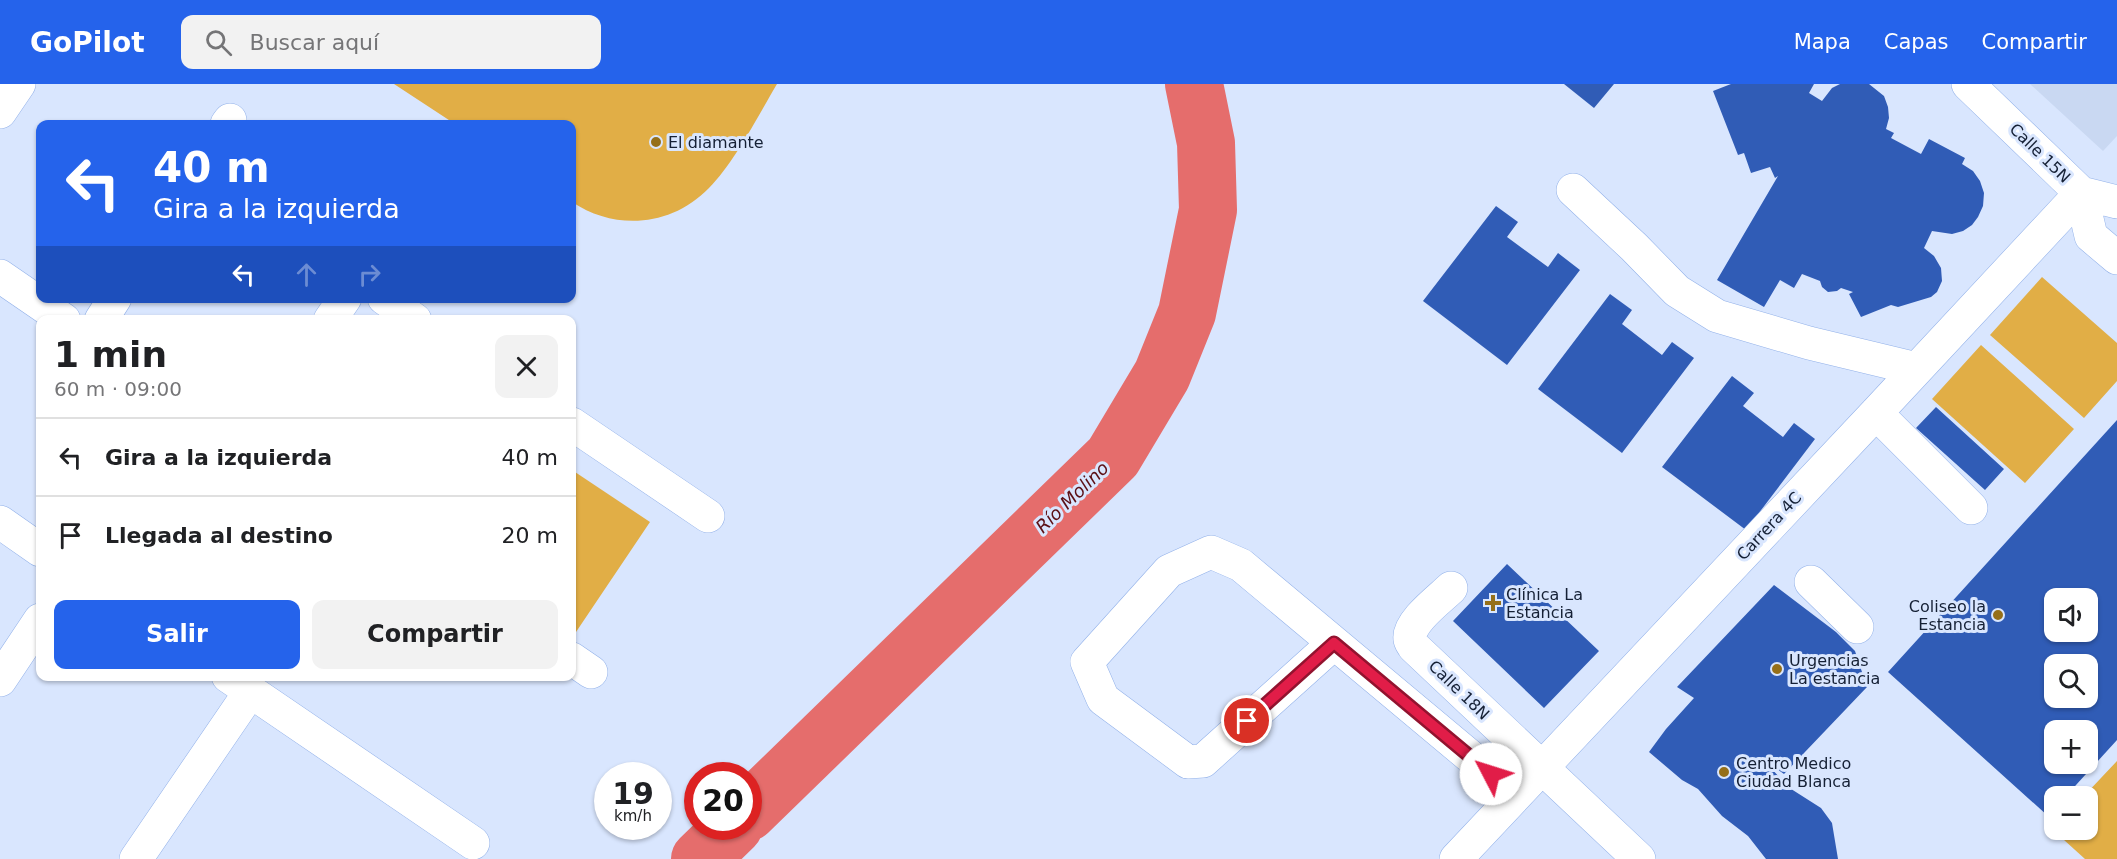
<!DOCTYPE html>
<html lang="es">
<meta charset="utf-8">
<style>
:root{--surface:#fff;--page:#f2f2f2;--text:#202124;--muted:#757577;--line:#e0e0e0;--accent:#2563eb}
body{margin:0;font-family:"DejaVu Sans",sans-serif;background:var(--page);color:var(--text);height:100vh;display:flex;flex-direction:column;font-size:22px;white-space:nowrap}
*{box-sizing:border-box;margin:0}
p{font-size:20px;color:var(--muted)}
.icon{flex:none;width:33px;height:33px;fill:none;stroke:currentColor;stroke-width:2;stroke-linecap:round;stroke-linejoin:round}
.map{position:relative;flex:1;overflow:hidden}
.sheet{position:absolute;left:36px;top:231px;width:540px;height:366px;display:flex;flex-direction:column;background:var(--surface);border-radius:12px;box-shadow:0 2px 4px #0004}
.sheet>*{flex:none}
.guide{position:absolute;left:36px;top:36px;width:540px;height:183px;border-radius:12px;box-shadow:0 2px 4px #0004;background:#2563eb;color:#fff;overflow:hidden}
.controls{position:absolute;left:2044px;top:504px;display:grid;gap:12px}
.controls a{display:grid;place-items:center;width:54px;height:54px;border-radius:12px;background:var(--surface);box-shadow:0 2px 4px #0004;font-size:30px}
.speed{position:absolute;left:594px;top:678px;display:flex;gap:12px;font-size:30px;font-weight:700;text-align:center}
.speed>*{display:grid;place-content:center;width:78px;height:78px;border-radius:50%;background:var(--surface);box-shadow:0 2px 4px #0004;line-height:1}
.speed small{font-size:15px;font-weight:400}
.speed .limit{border:9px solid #d22;background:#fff;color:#111}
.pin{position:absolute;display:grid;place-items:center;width:51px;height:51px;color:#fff;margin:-26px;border:3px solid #fff;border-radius:50%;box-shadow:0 2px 6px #0007}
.me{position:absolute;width:66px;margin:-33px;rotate:310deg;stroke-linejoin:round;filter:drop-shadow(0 0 4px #0008)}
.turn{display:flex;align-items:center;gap:21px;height:126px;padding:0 18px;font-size:27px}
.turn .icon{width:78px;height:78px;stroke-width:2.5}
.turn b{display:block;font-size:42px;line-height:51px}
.lanes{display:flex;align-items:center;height:57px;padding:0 18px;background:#0003;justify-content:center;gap:30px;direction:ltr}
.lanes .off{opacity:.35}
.round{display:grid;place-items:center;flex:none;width:63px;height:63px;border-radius:12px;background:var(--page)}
.overview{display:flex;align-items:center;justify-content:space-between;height:102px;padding:0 18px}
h1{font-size:36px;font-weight:700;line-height:45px}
.button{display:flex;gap:12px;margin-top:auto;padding:12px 18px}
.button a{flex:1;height:69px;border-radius:12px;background:var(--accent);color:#fff;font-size:24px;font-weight:700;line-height:69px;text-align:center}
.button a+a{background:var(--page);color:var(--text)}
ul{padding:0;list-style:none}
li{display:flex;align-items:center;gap:18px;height:78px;padding:0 18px;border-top:2px solid var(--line)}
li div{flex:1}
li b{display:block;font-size:22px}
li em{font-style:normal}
header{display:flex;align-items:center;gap:36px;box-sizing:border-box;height:84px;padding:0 30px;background:var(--accent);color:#fff}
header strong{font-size:28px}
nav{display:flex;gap:33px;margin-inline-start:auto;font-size:21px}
.search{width:420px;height:54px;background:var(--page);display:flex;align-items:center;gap:15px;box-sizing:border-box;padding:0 21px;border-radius:12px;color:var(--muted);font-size:22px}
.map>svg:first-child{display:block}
.built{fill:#c9d8f2}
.green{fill:#e1ae46}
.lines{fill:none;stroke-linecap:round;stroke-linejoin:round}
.river{stroke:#e56d6c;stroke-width:58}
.building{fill:#305cb6;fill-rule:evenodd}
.minor-casing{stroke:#92b1e9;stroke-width:34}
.minor{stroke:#fff;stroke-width:33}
.route-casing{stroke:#92132f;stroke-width:15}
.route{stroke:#e11d48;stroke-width:10}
.poi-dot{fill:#956f19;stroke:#d9e6fe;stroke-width:2}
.labels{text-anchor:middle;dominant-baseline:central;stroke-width:6;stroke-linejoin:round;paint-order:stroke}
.poi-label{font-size:16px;fill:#152035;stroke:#d9e6fe;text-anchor:start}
.street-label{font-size:16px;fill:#152035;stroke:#d9e6fe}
.water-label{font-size:18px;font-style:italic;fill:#5c1016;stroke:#d9e6fe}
</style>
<header>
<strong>GoPilot</strong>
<div class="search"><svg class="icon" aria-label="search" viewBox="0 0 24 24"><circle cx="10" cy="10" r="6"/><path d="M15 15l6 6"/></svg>Buscar aquí</div>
<nav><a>Mapa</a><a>Capas</a><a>Compartir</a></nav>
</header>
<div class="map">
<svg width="2117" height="775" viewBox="0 0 2117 775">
<rect width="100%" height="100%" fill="#d9e6fe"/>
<path class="built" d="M 2030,0 L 2117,0 L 2117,52 L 2103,67 Z"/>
<path class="green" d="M 394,0 L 777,0 C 758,32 734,79 709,104 C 670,144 614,146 572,118 L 572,40 L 455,40 Z
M 2042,193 L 2117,259 L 2117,297 L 2084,334 L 1990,251 Z
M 1981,261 L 2074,345 L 2025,399 L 1932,315 Z
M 572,386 L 650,438 L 576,548 L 572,545 Z
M 2117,677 L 2117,775 L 2085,775 L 2053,746 L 2055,743 L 2055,746 L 2088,746 L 2088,712 L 2084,712 Z"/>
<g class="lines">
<path class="river" d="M 748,728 L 1113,373 L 1162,291 L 1187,229 L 1208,126 L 1206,59 L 1194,0
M 700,775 L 734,742"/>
</g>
<path class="building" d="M 1564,0 L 1614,0 L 1594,24 Z
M 1731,0 L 1814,0 L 1809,9 L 1822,17 L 1832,4 L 1840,0 L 1869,0 L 1884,12 L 1888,23 L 1889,34 L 1886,45 L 1894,49 L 1891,54 L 1921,70 L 1929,55 L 1965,74 L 1962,80 L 1973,87 L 1980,97 L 1984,109 L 1983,122 L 1978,133 L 1972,141 L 1963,147 L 1952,150 L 1932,147 L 1924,164 L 1934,172 L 1941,184 L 1942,197 L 1937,208 L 1931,213 L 1898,223 L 1891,221 L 1861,233 L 1849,210 L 1853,208 L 1841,204 L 1837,207 L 1828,208 L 1822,203 L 1820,197 L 1802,190 L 1794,204 L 1780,196 L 1764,223 L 1717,196 L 1778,92 L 1775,94 L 1770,83 L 1751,89 L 1744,69 L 1738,71 L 1713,7 Z
M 1496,122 L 1518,138 L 1507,153 L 1548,183 L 1558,169 L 1580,186 L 1507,281 L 1423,217 Z
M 1610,210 L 1632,226 L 1622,240 L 1662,271 L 1672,258 L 1694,274 L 1622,369 L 1538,305 Z
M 1732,292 L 1754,309 L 1743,322 L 1783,353 L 1794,339 L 1815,355 L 1746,446 L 1662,383 Z
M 1936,323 L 2004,385 L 1985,406 L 1916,344 Z
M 2117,336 L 2117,656 L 2066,712 L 2055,712 L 2055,725 L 2048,732 L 1888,588 ZM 2055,514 L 2088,514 L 2088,548 L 2055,548 ZM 2055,580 L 2088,580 L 2088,614 L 2055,614 ZM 2055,646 L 2088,646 L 2088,680 L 2055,680 Z
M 1507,480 L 1599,567 L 1544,624 L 1453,537 Z
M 1774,501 L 1836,548 L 1855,567 L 1867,603 L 1784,690 L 1762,674 L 1788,703 L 1821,724 L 1832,739 L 1838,775 L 1766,775 L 1748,752 L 1722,732 L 1698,705 L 1682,696 L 1649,668 L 1666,645 L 1694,614 L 1677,603 Z"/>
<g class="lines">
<g class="minor-casing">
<path id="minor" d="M 1968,0 L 2081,109 L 2091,152 L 2117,174
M 0,28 L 19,0
M 227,40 L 230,36
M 1573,106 L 1634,163 L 1677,207 L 1717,232 L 1809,259 L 1917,285
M 2081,109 L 2117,118
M 0,192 L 64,236
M 384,214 L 415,236
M 101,236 L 115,214
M 330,236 L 345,214
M 1876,329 L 1971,424
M 572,340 L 708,432
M 0,438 L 40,466
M 1811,498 L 1857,543
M 1451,504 C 1441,514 1407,539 1410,555 C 1410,558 1413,561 1414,563 L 1639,775
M 1334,559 L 1203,677 L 1188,678 L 1103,615 L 1087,578 L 1169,487 L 1211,468 L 1241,481 L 1515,710
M 572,575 L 591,588
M 228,592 L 473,759
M 0,596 L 40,536
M 136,775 L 250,608
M 1456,775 L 1876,329 L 2081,109"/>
</g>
<use href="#minor" class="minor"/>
</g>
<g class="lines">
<g class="route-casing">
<path id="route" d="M 1247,637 L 1334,559 L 1491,690"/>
</g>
<use href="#route" class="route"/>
</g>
<g class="poi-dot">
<circle cx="656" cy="58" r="6"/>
<path d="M1490 510h6v6h6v6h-6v6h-6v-6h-6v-6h6z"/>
<circle cx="1998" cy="531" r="6"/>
<circle cx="1777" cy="585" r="6"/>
<circle cx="1724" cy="688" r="6"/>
</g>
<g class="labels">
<g class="poi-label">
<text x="668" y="58">El diamante</text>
<text x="1506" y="510">Clínica La<tspan x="1506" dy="18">Estancia</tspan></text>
<text x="1986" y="522" text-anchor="end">Coliseo la<tspan x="1986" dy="18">Estancia</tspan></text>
<text x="1789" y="576">Urgencias<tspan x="1789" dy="18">La estancia</tspan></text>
<text x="1736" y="679">Centro Medico<tspan x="1736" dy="18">Ciudad Blanca</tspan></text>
</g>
<g class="street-label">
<text transform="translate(2040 69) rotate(44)">Calle 15N</text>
<text transform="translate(1769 442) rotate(-47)">Carrera 4C</text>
<text transform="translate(1459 606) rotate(44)">Calle 18N</text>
</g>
<g class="water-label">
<text transform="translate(1072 413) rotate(-44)">Río Molino</text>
</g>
</g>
</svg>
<div class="controls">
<a><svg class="icon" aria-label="sound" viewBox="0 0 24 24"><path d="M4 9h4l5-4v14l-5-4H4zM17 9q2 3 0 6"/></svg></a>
<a><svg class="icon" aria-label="search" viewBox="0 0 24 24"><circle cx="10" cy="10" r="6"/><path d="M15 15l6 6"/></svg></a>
<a>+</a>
<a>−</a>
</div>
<div class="speed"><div>19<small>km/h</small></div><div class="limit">20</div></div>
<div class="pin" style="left:1247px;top:637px;background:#d93025"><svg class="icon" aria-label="arrive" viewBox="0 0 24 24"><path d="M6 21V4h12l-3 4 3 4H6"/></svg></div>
<svg class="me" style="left:1491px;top:690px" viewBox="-20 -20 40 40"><circle r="19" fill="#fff"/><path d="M0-13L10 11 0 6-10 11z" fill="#e11d48"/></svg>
<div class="guide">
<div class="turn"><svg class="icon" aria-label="left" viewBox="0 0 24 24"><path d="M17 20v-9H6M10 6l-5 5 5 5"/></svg><div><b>40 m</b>Gira a la izquierda</div></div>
<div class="lanes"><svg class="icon" aria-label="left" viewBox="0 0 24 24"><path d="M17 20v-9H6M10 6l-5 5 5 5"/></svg><svg class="icon off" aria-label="ahead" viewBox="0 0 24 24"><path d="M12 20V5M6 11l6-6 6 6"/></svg><svg class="icon off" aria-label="right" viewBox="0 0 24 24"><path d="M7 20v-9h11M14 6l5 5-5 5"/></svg></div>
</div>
<section class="sheet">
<div class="overview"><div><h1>1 min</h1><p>60 m · 09:00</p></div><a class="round"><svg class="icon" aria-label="close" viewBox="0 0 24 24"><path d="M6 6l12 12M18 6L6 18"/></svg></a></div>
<ul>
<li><svg class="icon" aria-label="left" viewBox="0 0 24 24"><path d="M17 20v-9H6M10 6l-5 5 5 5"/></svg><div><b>Gira a la izquierda</b></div><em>40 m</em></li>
<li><svg class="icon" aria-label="arrive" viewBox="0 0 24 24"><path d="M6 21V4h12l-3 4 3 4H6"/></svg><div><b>Llegada al destino</b></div><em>20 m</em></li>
</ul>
<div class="button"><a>Salir</a><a>Compartir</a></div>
</section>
</div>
